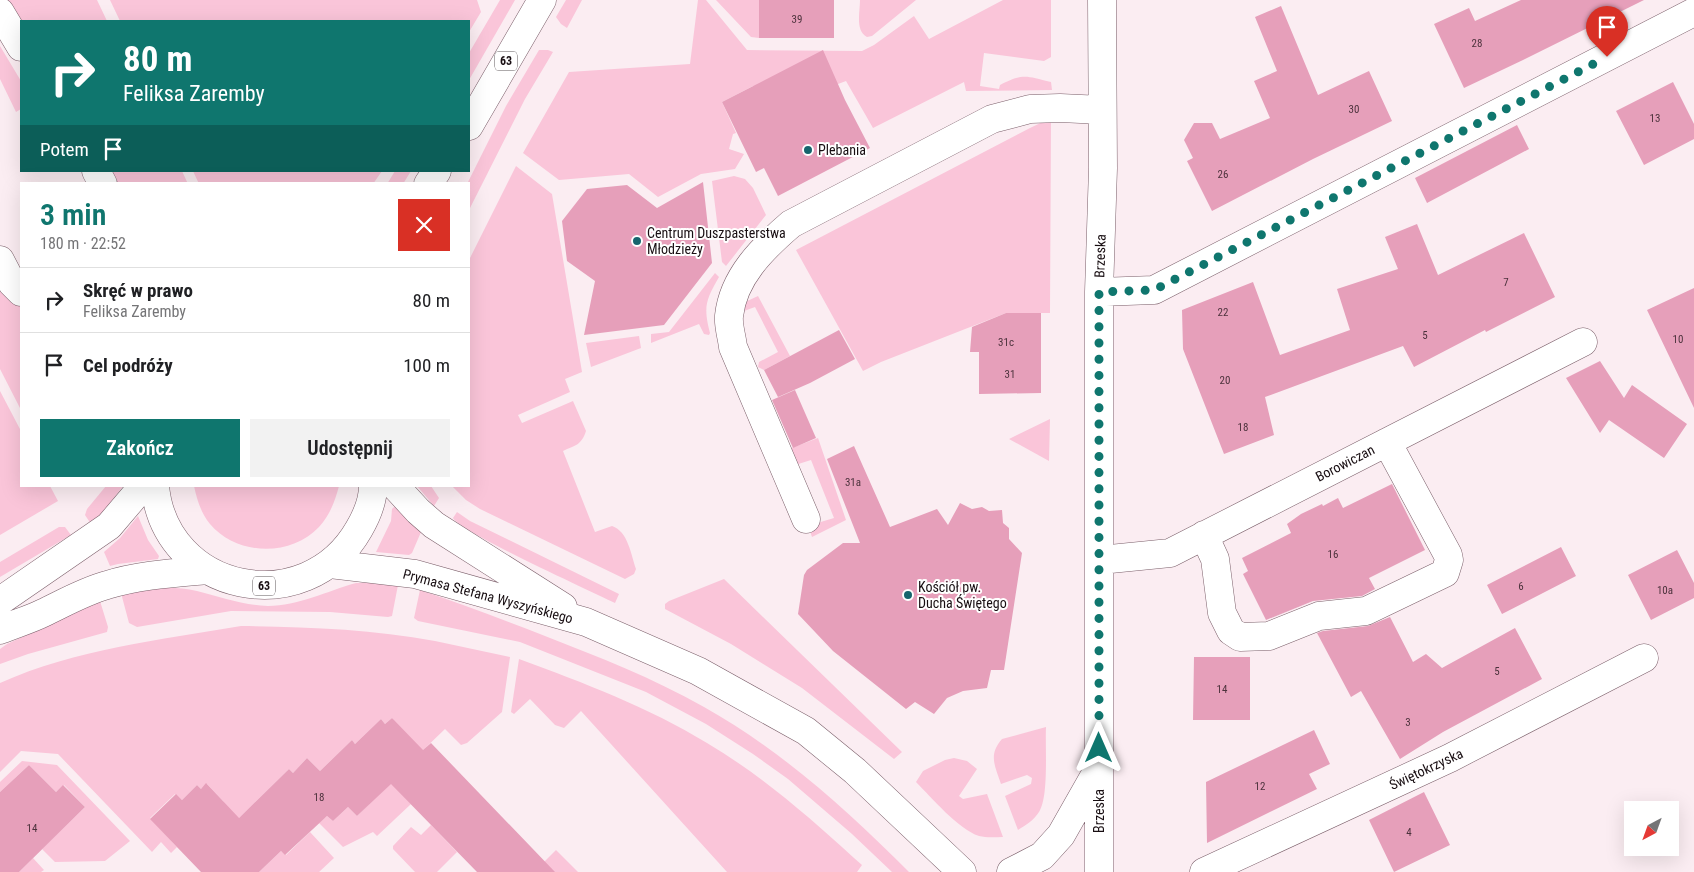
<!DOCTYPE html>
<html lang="pl">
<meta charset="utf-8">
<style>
:root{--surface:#fff;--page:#f2f2f2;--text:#202124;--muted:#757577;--line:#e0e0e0;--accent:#0f766e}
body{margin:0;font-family:"Roboto Condensed",sans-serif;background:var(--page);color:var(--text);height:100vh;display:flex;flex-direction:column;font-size:19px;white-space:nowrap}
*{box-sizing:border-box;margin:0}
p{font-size:16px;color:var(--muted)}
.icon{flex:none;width:28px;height:28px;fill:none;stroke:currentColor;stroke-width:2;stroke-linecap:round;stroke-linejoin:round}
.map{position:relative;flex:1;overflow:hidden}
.details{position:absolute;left:20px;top:182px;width:450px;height:305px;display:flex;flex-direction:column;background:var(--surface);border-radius:0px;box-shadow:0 5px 20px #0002}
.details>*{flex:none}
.top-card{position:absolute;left:20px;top:20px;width:450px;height:152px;border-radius:0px;box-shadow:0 5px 20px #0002;background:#0f766e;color:#fff;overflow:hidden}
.needle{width:32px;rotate:221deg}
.controls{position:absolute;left:1624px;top:801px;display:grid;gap:10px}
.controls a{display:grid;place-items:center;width:55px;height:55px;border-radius:0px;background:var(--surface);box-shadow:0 5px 20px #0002;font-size:25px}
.pin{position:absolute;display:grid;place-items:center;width:42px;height:42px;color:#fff;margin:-51px -21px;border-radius:50% 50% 50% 0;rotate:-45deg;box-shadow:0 0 5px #0007}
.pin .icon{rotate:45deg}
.me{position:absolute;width:55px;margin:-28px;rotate:0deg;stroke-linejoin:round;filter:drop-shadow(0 0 4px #0008)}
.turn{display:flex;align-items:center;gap:18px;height:105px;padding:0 20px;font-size:22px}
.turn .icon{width:65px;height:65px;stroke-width:2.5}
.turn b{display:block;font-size:35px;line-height:42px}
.then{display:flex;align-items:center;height:48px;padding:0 20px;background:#0003;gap:10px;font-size:19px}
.round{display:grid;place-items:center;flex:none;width:52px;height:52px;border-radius:0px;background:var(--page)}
.summary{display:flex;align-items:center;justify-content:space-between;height:85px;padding:0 20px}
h1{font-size:30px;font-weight:600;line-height:38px;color:var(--accent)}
.primary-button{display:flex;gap:10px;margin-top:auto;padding:10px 20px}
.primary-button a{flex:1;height:58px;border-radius:0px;background:var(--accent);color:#fff;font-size:20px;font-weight:600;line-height:58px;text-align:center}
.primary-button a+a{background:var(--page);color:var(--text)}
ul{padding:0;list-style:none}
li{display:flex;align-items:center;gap:15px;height:65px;padding:0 20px;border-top:1px solid var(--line)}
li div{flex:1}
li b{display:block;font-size:19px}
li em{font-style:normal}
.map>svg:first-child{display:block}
.green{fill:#fac5d9}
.building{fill:#e69fba}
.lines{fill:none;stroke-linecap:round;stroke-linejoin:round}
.minor-casing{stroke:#7b5f6a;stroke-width:29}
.major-casing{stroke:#7b5f6a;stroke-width:29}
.minor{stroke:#fff;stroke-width:28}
.major{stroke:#fff;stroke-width:28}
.route{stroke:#0f766e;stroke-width:9;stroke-dasharray:0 16.2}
.poi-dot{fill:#17646d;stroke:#fff;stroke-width:2}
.labels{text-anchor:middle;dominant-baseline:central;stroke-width:4;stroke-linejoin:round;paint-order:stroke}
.number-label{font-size:11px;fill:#4c323c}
.shield{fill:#fff;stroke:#5d5659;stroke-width:1}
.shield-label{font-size:12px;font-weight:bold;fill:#180e12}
.poi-label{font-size:14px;fill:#180e12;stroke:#fff;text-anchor:start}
.street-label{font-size:14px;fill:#180e12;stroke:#fff}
</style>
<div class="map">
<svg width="1694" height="872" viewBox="0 0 1694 872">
<rect width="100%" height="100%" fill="#fbedf2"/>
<path class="green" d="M 6,0 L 97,0 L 107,21 L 21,21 Z
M 110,0 L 477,0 L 481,12 L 469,32 L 469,21 L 120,21 Z
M 500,0 L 515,0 L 469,80 L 469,53 Z
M 566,0 L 582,0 L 567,28 L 561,24 L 556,17 Z
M 698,0 L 706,0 L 747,50 L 862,51 L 874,45 L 914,16 L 929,39 L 1003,0 L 1051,0 L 1051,57 L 1044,61 L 984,53 L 980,86 L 999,89 L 1000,85 C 1023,73 1026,76 1051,82 L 1052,90 L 966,91 L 964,82 L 873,128 L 846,81 L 838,84 L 753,86 L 722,102 L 736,133 L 733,134 L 729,149 L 744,154 L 735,169 L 701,174 L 658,197 L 629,174 L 559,180 L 523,153 L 569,72 L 690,64 Z
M 716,0 L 759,0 L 759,38 L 751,37 Z
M 860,0 L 916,0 L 872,36 L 867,37 C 855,31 860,12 860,0 Z
M 0,46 L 21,81 L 21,109 L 16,112 L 0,79 Z
M 539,50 L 548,50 L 553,52 L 525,99 L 469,210 L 469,184 L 467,184 L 506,106 Z
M 1051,118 L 1050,313 L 1006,313 L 881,362 L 863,371 L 796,250 L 1030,128 Z
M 516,166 L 552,194 L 582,372 L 565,379 L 570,392 L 518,415 L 522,423 L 573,401 L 586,431 C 581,446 575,445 563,451 L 595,532 L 612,526 C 628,531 631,555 636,569 L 634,574 L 625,579 L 480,509 L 466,500 L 452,486 L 469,486 L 469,260 Z
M 109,171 L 182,171 L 188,184 L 117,184 Z
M 193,171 L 382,171 L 373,184 L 199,184 Z
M 395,171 L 411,171 L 403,184 L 387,184 Z
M 734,176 L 745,179 L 753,188 L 766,215 L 726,266 L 722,262 L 712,181 Z
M 715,273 L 719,277 C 706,300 703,306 710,333 L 709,335 L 704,334 L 699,324 L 651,343 L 651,334 L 669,332 Z
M 0,277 L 11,298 L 21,306 L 21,410 L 0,369 Z
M 758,296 L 790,356 L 764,370 L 758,367 L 759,362 L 778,352 L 755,307 L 744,311 L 743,303 Z
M 639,336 L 641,348 L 591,367 L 586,343 Z
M 0,391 L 21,431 L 21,486 L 50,486 L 58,501 L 0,535 Z
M 1050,419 L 1049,461 L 1009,439 Z
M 818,438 L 846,520 L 812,537 L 810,531 L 814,524 L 834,518 L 811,460 L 792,466 L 784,451 Z
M 106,486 L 123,486 L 101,515 L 91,524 L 85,515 L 87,509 Z
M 194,486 L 339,486 C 335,501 330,515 319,527 C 291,557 237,556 210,524 C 201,513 197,500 194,486 Z
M 417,486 L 431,486 L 439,498 L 434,506 Z
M 394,507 L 398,508 L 421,532 L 412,553 L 409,555 L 376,552 L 391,521 L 392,509 Z
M 457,512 L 470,521 L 619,594 L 615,603 C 591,591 460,532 453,518 Z
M 138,516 L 148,540 L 159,556 L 158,559 L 118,564 L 110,566 L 104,552 L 120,538 Z
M 59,527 L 65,527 L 71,535 L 0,577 L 0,562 Z
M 724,579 L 902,752 L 894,759 L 802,688 L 731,644 L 665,609 L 665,604 L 669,601 Z
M 356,583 L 391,583 L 398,585 L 392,616 L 388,617 L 330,612 L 231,611 L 137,627 L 129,623 L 121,593 C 146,588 172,585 197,591 C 221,597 242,605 268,606 C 298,606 327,591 356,583 Z
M 420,590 C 462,604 504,620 545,636 C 599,657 653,678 704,707 C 781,750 847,810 909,872 L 892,872 L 852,834 L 788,779 L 753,754 L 706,724 L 646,692 L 520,642 L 418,621 L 414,618 Z
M 100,601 L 108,627 L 107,632 L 28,654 L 0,664 L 0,649 L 7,644 Z
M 241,626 C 306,627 371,629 435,641 C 460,646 485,652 510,657 L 502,712 L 467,743 L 461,745 L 445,729 L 418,755 L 392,718 L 385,724 L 381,719 L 355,744 L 352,740 L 320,771 L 307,758 L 293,773 L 289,769 L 234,823 L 223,801 L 207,784 L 201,789 L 197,785 L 182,800 L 175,794 L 150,818 L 177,847 L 171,853 L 161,842 L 152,852 L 58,754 L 21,751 L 0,772 L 0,683 C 76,649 160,640 241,626 Z
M 519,659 C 584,683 648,707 707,743 C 761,775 808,816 854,858 L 862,865 L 857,872 L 727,872 L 581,711 L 564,728 L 555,725 L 530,699 L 514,714 L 511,712 Z
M 1046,727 C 1045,747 1049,797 1039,812 C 1034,820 1026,825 1018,830 L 1005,796 L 1031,784 L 1032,778 L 1027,775 L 1001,784 C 995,766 988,755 1002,739 Z
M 954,758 L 967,761 L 977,769 L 959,796 L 963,799 L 987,794 L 1003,837 C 995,837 987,838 979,836 C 958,829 932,798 916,782 L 923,771 L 945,760 Z
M 22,761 L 57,765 L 130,841 L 105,861 L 55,862 L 42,849 L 85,807 L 64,785 L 56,792 L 29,765 L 0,792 L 0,782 Z
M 391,783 L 411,804 L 377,836 L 373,832 L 343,847 L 319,823 L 327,816 L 333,821 L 348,807 L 357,816 Z
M 431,825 L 457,852 L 437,872 L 415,872 L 393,849 L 393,846 L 411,827 L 421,835 Z
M 310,832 L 334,858 L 319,872 L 259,872 L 281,851 L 286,855 Z
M 556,850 L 578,872 L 534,872 Z
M 33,858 L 44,870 L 41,872 L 19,872 Z"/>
<path class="building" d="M 759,0 L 834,0 L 834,38 L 759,38 Z
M 1521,0 L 1644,0 L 1523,60 L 1464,88 L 1434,24 L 1469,8 L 1475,21 Z
M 1281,6 L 1318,95 L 1369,71 L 1392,121 L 1313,159 L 1212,211 L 1187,161 L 1193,158 L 1184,140 L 1194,123 L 1212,123 L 1220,139 L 1270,118 L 1254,81 L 1277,71 L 1255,17 Z
M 823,50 L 845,100 L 870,148 L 778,196 L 764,168 L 756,172 L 722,102 Z
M 1673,82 L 1694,124 L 1694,139 L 1644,165 L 1616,111 Z
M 1517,125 L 1529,149 L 1427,203 L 1415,178 Z
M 703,182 L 712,263 L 664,325 L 584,335 L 595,281 L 567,261 L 562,221 L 587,189 L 627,185 L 657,208 Z
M 1417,224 L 1438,275 L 1524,233 L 1555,297 L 1486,332 L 1485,330 L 1414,367 L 1403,346 L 1265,397 L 1274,435 L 1224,454 L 1183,349 L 1182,310 L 1253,282 L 1280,355 L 1350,330 L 1337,289 L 1398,269 L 1385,237 Z
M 1694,288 L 1694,408 L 1647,310 Z
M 1006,313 L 1041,313 L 1041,393 L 979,394 L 979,352 L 970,352 L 972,327 Z
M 839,330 L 855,359 L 810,383 L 778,397 L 764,370 Z
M 1600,361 L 1624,398 L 1632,385 L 1687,424 L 1664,458 L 1609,420 L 1600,433 L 1566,378 Z
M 795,390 L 816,438 L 793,448 L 772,400 Z
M 854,446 L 890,527 L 937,509 L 948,525 L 960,503 L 972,509 L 982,507 L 989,511 L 1002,510 L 1003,523 L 1009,528 L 1009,539 L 1022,553 L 1004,670 L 991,670 L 987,688 L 963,691 L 947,698 L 934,714 L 915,702 L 906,709 L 833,651 L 798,614 L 804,575 L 807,570 L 843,543 L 860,543 L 827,459 Z
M 1392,484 L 1425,550 L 1369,578 L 1375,589 L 1362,596 L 1313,601 L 1266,620 L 1243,574 L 1248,571 L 1242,558 L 1291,533 L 1287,524 L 1301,514 L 1322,504 L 1323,506 L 1338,498 L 1343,508 Z
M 1561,547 L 1576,576 L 1502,614 L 1487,585 Z
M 1677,550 L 1694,583 L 1694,598 L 1651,620 L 1628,575 Z
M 1390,617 L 1413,662 L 1426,654 L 1442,668 L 1515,628 L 1542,679 L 1443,732 L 1400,759 L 1361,691 L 1351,697 L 1317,633 L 1323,631 L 1368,626 Z
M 1194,657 L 1250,657 L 1250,720 L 1193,720 Z
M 392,718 L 423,750 L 431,743 L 555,872 L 477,872 L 391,784 L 357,816 L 348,807 L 333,821 L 327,816 L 285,855 L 281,851 L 259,872 L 201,872 L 150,819 L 176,794 L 182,800 L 197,785 L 201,789 L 206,783 L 239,818 L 289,769 L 293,773 L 307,758 L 320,771 L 352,740 L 355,744 L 381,719 L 385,724 Z
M 1314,730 L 1330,764 L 1309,774 L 1317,789 L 1207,843 L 1206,782 Z
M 29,765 L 56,792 L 63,785 L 85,807 L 19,872 L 0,872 L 0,792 Z
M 1424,792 L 1450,845 L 1394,872 L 1369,820 Z"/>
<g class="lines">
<g class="minor-casing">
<path id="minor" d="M 0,12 L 21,47
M 96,171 L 103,184
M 0,260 L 12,283 L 21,292
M 1099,292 L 1154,290 L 1694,12
M 806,519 L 733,347 C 732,337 728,326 729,316 C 733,277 763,248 791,224 L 992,119 L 1030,109 L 1060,108 L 1102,110
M 1204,535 L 1215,559 L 1222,613 L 1231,631 L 1240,637 L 1269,636 L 1319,616 L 1366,611 L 1445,573 L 1449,560 L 1448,555 L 1387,442
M 1100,560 L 1170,553 L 1583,342
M 1011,872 L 1042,856 L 1061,835 L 1099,768
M 1099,872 L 1099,292 L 1103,168 L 1102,0
M 1204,872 L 1450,758 L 1644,658"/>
</g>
<g class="major-casing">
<path id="major" d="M 469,126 L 542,0
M 428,184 L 437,171
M 155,486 C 165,593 306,622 359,529 C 366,517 373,501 373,486
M 395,486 L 418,511 L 434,525 L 563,607
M 330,564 L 415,574 L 586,622 L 698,671 L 806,731 L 855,771 L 962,872
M 0,601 L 109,526 L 143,486
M 0,630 C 14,624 29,620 43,613 C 64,603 85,591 107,585 C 139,575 173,573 207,570"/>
</g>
<use href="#minor" class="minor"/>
<use href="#major" class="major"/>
</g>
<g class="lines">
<path class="route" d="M 1099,748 L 1099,292 L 1154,290 L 1607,57"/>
</g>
<g class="poi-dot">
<circle cx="808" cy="150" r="5"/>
<circle cx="637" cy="241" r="5"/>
<circle cx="908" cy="595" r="5"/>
</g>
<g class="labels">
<g class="number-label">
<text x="797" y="19">39</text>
<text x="1477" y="43">28</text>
<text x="1354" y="109">30</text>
<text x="1655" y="118">13</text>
<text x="1223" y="174">26</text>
<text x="1506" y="282">7</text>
<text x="1223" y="312">22</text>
<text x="1425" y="335">5</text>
<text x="1678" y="339">10</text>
<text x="1006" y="342">31c</text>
<text x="1010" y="374">31</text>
<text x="1225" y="380">20</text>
<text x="1243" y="427">18</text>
<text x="853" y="482">31a</text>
<text x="1333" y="554">16</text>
<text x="1521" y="586">6</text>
<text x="1665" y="590">10a</text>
<text x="1497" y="671">5</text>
<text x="1222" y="689">14</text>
<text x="1408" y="722">3</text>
<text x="1260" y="786">12</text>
<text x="319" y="797">18</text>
<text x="32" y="828">14</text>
<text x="1409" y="832">4</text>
</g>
<g class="shield">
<rect x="495" y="51.5" width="22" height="19" rx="4"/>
<rect x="253" y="576.5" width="22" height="19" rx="4"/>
</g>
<g class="shield-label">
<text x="506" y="61">63</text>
<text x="264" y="586">63</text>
</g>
<g class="poi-label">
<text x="818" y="150">Plebania</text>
<text x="647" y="233">Centrum Duszpasterstwa<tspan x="647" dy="16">Młodzieży</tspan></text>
<text x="918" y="587">Kościół pw.<tspan x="918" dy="16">Ducha Świętego</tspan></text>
</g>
<g class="street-label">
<text transform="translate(1100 256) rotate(-88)">Brzeska</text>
<text transform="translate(1345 463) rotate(-27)">Borowiczan</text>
<text transform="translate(488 596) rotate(15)">Prymasa Stefana Wyszyńskiego</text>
<text transform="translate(1426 769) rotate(-25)">Świętokrzyska</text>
<text transform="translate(1099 811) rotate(-90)">Brzeska</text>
</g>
</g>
</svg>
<div class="controls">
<a><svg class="needle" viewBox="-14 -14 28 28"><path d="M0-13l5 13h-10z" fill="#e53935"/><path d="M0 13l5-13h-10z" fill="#757577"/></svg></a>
</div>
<div class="pin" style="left:1607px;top:57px;background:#d93025"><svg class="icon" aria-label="arrive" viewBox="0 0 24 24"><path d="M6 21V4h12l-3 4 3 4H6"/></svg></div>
<svg class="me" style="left:1099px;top:748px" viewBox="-20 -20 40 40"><path d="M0-17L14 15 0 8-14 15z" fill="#0f766e" stroke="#fff" stroke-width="4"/></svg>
<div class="top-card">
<div class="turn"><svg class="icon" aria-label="right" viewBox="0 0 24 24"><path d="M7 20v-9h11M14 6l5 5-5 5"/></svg><div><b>80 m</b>Feliksa Zaremby</div></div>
<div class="then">Potem<svg class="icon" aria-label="arrive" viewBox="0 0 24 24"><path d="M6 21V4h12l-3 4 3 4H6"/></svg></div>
</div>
<section class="details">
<div class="summary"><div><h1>3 min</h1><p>180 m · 22:52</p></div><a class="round" style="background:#d93025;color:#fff"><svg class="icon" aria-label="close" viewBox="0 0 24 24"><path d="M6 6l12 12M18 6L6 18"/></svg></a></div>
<ul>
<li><svg class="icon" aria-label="right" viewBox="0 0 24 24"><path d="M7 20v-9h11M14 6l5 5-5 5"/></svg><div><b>Skręć w prawo</b><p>Feliksa Zaremby</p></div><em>80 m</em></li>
<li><svg class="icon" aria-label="arrive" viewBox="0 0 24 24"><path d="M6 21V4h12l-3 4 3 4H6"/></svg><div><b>Cel podróży</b></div><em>100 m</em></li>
</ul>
<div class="primary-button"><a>Zakończ</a><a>Udostępnij</a></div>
</section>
</div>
